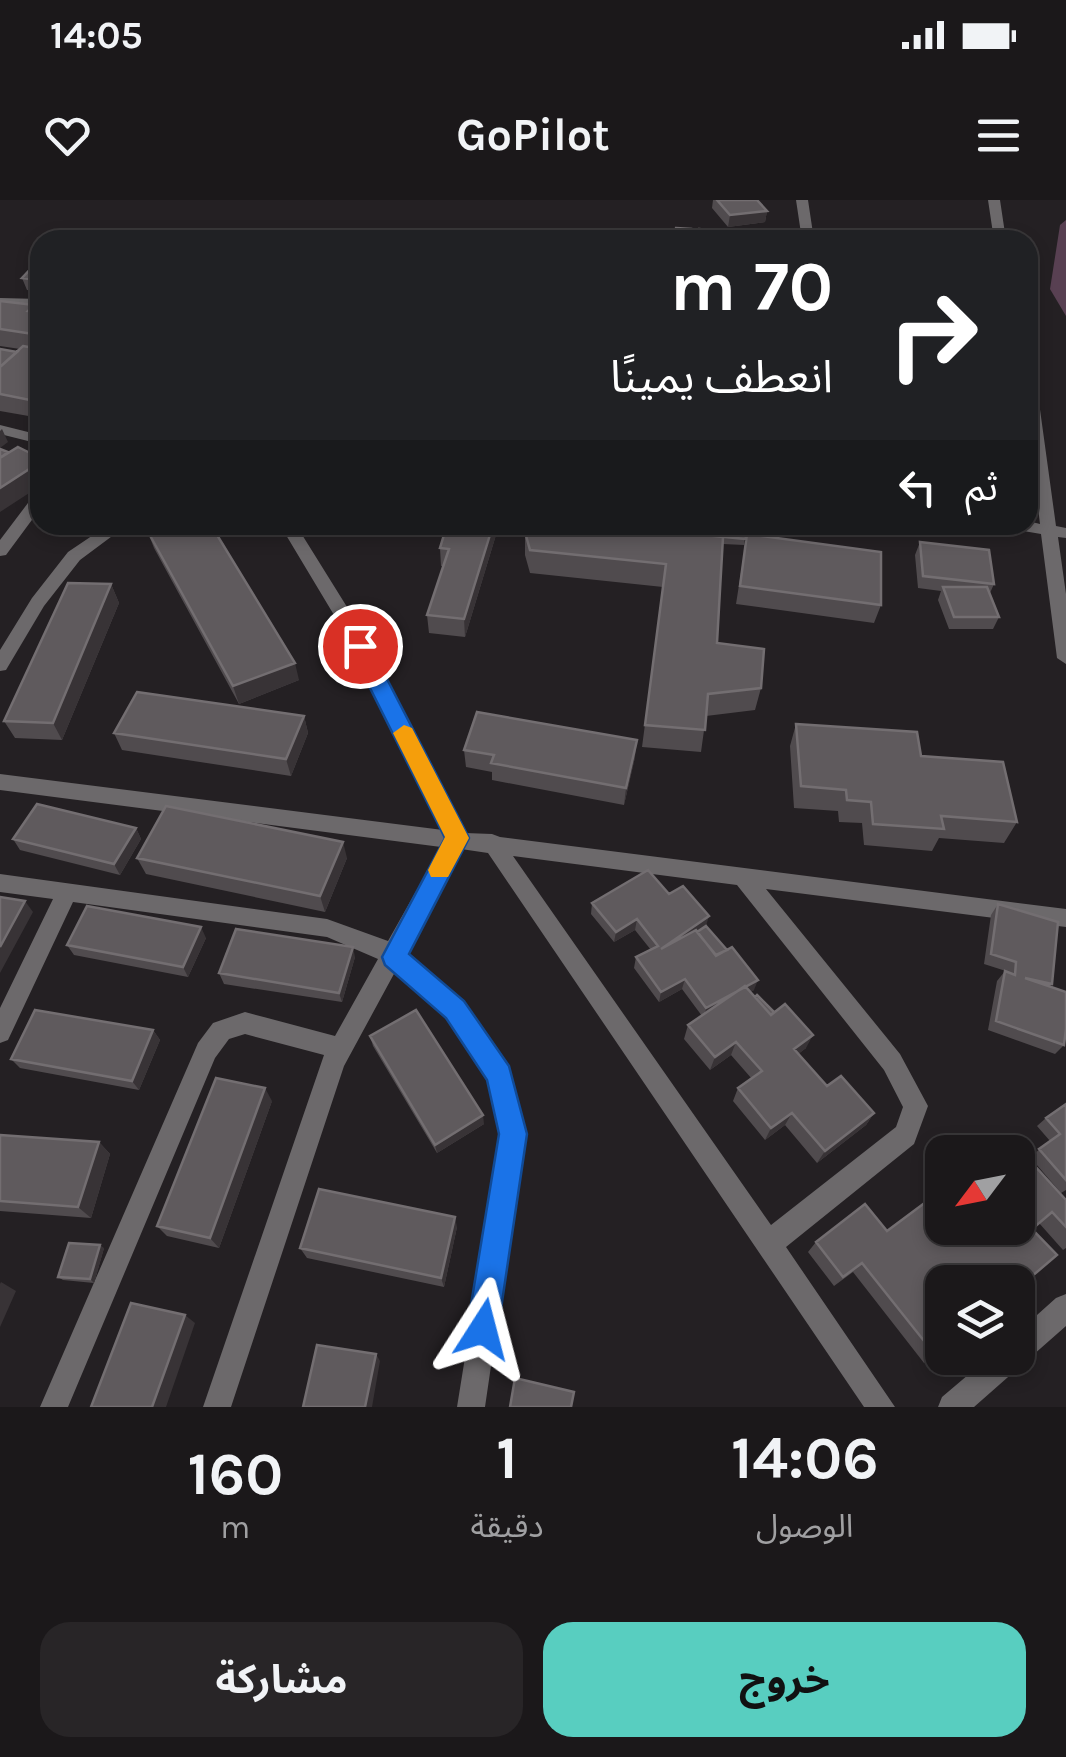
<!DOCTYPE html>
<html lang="ar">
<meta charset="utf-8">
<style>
:root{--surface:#1b181a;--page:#282527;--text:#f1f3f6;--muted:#a0a0a2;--line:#393739;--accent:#58cec0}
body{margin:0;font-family:Karla,"Noto Sans Arabic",sans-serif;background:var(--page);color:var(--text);direction:rtl;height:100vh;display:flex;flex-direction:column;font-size:38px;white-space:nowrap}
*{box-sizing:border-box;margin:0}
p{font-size:32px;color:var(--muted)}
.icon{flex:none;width:55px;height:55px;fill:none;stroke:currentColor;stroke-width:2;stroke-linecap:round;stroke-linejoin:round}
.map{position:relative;height:1207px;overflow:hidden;direction:ltr}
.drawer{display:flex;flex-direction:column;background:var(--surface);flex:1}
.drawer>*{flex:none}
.guide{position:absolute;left:30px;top:30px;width:1008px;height:305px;border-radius:30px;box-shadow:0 5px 15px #0003,0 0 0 2px var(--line);direction:rtl;background:#202124;color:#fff;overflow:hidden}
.needle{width:65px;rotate:238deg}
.buttons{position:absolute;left:925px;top:935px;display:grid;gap:20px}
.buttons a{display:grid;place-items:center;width:110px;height:110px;border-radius:20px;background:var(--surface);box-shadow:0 5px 15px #0003,0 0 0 2px var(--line);font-size:50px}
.pin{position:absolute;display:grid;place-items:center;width:85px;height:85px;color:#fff;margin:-42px;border:5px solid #fff;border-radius:50%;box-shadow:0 2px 10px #0007}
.me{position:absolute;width:110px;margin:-55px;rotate:9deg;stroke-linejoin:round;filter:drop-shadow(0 0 8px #0008)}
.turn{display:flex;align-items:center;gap:35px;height:210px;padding:0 40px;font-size:45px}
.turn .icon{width:130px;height:130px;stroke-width:2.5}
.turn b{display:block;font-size:70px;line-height:85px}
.then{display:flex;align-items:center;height:95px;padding:0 40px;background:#0003;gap:20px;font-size:38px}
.eta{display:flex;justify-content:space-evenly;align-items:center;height:170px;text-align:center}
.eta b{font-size:60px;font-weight:700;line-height:70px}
.button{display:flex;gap:20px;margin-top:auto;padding:20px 40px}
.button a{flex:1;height:115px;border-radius:30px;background:var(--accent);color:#111;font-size:40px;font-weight:700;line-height:115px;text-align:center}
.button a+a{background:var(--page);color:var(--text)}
.status{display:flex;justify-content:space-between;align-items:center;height:70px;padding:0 50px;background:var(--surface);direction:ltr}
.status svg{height:28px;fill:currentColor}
header{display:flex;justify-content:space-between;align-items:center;height:130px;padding:0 40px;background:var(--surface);font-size:45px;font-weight:700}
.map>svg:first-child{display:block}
.forest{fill:#584052}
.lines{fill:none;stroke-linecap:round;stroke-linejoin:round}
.minor{fill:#6c696b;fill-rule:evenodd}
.wall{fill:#504b4e}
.shaded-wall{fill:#383336}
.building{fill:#5f5a5d;stroke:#736e71;stroke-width:2.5}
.route{fill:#1a73e8;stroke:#114b97;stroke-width:2.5}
.slow{fill:#f59e0b}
</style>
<div class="status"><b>14:05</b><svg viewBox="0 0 49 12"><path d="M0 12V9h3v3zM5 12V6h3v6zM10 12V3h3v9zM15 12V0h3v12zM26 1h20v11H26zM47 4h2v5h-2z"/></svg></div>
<header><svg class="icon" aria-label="menu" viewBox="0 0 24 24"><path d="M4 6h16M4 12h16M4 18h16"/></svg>GoPilot<svg class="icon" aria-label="heart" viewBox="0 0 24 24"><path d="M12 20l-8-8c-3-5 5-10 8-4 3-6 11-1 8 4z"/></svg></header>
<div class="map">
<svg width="1066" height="1207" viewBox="0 0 1066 1207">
<rect width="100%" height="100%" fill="#242023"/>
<path class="forest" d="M 1066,20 L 1066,116 L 1050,89 L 1060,25 Z"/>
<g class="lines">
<path class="minor" d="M 796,0 L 808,0 L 814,40 L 802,40 Z
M 988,0 L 1000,0 L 1006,40 L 994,40 Z
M 689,33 L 769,36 L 775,40 L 653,40 Z
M 0,98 L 40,99 L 40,107 L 0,106 Z
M 1028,169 L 1035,173 L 1056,326 L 1066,328 L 1066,338 L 1058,337 L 1066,394 L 1066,464 L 1057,458 L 1041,334 L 1012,329 L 1010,325 L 1028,325 L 1028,321 L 1040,324 L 1028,224 Z
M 0,225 L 40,235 L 40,244 L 0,234 Z
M 40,293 L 40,309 L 6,355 L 0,356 L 0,340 L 34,295 Z
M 108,325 L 127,325 L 80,360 L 44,406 L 6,470 L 0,471 L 0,450 L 32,398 L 68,352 Z
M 280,325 L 296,325 L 352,415 L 465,633 L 492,634 L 500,637 L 1066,709 L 1066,727 L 766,689 L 900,854 L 928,906 L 914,944 L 786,1047 L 895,1207 L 864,1207 L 488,653 L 461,649 L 405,753 L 463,803 L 507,868 L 525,934 L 485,1207 L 457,1207 L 501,934 L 488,880 L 447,817 L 395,772 L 344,866 L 231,1207 L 203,1207 L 324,855 L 245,834 L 229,839 L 215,858 L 68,1207 L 40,1207 L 198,843 L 213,823 L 245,812 L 335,836 L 378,759 L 327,737 L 73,702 L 8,840 L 0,843 L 0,808 L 53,699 L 0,692 L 0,674 L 327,719 L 388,741 L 441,647 L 0,590 L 0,574 L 443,630 L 334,415 ZM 513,656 L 737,685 L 884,870 L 903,907 L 896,927 L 771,1025 Z
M 1066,1094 L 1066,1126 L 974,1207 L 938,1207 L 942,1197 L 988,1158 L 1018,1158 L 1018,1132 L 1056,1098 Z"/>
</g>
<path class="wall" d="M 713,0 L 757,0 L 767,11 L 765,22 L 728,27 L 712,8 Z
M 40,59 L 40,92 L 27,90 L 22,78 Z
M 0,101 L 37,112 L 40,112 L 40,218 L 0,211 L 0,149 L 17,152 L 20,149 L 0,146 Z
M 499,325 L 465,437 L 429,433 L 427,415 L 443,366 L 441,366 L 440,348 Z
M 715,325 L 745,325 L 744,345 L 723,344 L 717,443 L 761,488 L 755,510 L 706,516 L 701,552 L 642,547 L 663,387 L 530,373 L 525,355 L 525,332 L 715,336 Z
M 147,330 L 299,480 L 239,504 L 154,348 Z
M 747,334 L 881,405 L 874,423 L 736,404 Z
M 920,342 L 994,384 L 990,393 L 999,417 L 993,429 L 949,429 L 938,400 L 941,391 L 918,388 L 915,355 Z
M 111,384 L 119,403 L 62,540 L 15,538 L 4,521 Z
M 304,516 L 308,533 L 291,576 L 122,550 L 114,533 Z
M 796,524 L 921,556 L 1017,622 L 1004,643 L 939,638 L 932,651 L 864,645 L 862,623 L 839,622 L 838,611 L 794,608 L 790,546 Z
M 464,550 L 635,557 L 624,605 L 492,580 L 492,572 L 466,567 Z
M 136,628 L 141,639 L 120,675 L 20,650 L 13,639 Z
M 137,658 L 347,658 L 325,712 L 146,674 Z
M 669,694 L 706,727 L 754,790 L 750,792 L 806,848 L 798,854 L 827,886 L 874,913 L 866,925 L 817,963 L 785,925 L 765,940 L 733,901 L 738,888 L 752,879 L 731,855 L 710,870 L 684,839 L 688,825 L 702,816 L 682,789 L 659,802 L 634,768 L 636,757 L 651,750 L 635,730 L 614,742 L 591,714 L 592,703 Z
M 998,704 L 1052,784 L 1050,787 L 1064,845 L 1055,854 L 988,830 L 997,781 L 1005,771 L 1009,772 L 984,764 L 991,715 Z
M 206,738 L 188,777 L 74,755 L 67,745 Z
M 355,757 L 342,802 L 224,784 L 219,773 Z
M 153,830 L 160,840 L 139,890 L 20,868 L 11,859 Z
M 370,836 L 484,924 L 437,953 L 373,846 Z
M 272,901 L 219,1048 L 167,1036 L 157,1026 Z
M 1066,904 L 1066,990 L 1061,993 L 1030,957 L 1050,941 L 1037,926 L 1046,918 Z
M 0,935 L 99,942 L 110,954 L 91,1018 L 0,1011 Z
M 1066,1000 L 1066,1048 L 1063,1050 L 1039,1023 L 1032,1029 L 1018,1082 L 979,1082 L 973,1075 L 942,1082 L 936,1156 L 924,1163 L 853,1072 L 834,1086 L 808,1052 L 816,1042 L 887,1031 Z
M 457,1027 L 444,1087 L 307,1058 L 300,1048 Z
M 104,1048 L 94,1083 L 63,1080 L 58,1077 Z"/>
<path class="shaded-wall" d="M 767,11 L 765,22 L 728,27 L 730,15 Z
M 2,229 L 8,242 L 0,248 L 0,231 Z
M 40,262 L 40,286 L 0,312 L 0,288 Z
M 493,325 L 499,325 L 465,437 L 464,419 Z
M 111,384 L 119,403 L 62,540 L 53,523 Z
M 295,463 L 299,480 L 239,504 L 233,486 Z
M 304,516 L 308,533 L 291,576 L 286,559 Z
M 637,540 L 635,557 L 624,605 L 626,588 Z
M 136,628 L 141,639 L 120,675 L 114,664 Z
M 343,642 L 347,658 L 325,712 L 320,696 Z
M 25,701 L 33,712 L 0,773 L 0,747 Z
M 709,716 L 706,726 L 659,759 L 661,749 Z
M 637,719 L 635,730 L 614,742 L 616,732 Z
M 201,727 L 206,738 L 188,777 L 183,767 Z
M 353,747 L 355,757 L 342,802 L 339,793 Z
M 685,779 L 682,789 L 659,802 L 661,792 Z
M 758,780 L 754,790 L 704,818 L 706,808 Z
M 153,830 L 160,840 L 139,890 L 132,881 Z
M 813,835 L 806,848 L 787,863 L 794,849 Z
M 736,842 L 731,855 L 710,870 L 715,857 Z
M 265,888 L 272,901 L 219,1048 L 210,1038 Z
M 792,913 L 785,925 L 765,940 L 771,928 Z
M 874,913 L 866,925 L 817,963 L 825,951 Z
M 483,915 L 484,924 L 437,953 L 435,945 Z
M 99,942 L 110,954 L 91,1018 L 78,1007 Z
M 455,1017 L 457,1027 L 444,1087 L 441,1078 Z
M 100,1045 L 104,1048 L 94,1083 L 90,1079 Z
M 1,1082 L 16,1091 L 0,1127 L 0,1084 Z
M 185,1115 L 195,1123 L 166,1207 L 152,1207 Z
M 376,1154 L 380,1161 L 372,1207 L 365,1207 Z"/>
<path class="building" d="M 717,0 L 757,0 L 767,11 L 730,15 Z
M 676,28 L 691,29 L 689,40 L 673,40 Z
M 699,29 L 769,36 L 768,40 L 726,40 L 697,37 Z
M 804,35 L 841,38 L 841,40 L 804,40 Z
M 40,59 L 40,80 L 22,78 Z
M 0,101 L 34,105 L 28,111 L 40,112 L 40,135 L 0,129 Z
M 23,146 L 40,149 L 40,202 L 0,194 L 0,167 Z
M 0,149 L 17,152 L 0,167 Z
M 18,247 L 40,258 L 40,262 L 0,288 L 0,258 Z
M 0,249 L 8,252 L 0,258 Z
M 162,325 L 211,325 L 295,463 L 233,486 L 147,330 Z
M 447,325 L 493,325 L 464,419 L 427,415 L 449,349 L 440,348 Z
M 527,325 L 618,325 L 723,337 L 717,443 L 764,449 L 761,488 L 708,494 L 705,530 L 645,525 L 666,364 L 530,350 L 525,332 Z
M 716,325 L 745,325 L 746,339 L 716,336 Z
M 747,334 L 881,352 L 881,405 L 740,386 Z
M 920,342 L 989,350 L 994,384 L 923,376 Z
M 68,383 L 111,384 L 53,523 L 4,521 Z
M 943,387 L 987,387 L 999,417 L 954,417 Z
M 137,492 L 304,516 L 286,559 L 114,533 Z
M 477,512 L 637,540 L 626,588 L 491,563 L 494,555 L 464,550 Z
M 796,524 L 917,532 L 921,556 L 1003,562 L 1017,622 L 941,616 L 944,629 L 873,624 L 871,602 L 847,600 L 846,590 L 801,586 Z
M 37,604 L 136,628 L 114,664 L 13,639 Z
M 166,606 L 343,642 L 320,696 L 137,658 Z
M 648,670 L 669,694 L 683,686 L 709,716 L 661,749 L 696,730 L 716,756 L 732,747 L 758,780 L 706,808 L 685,779 L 661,792 L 636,757 L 658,746 L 637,719 L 616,732 L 592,703 Z
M 0,697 L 25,701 L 0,747 Z
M 998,704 L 1058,722 L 1052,784 L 1025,778 L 1066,792 L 1066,829 L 1064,845 L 996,821 L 1005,771 L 1015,775 L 1016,762 L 991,754 Z
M 87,706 L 201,727 L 183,767 L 67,745 Z
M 706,726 L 727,750 L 716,755 L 697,732 Z
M 236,729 L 353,747 L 339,793 L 219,773 Z
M 745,786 L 771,815 L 785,804 L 813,835 L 794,849 L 827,886 L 841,876 L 874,913 L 825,951 L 792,913 L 771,928 L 738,888 L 762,871 L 736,842 L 715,857 L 688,825 Z
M 757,795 L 774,812 L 771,815 L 755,797 Z
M 35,810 L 153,830 L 132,881 L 11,859 Z
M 416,810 L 483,915 L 435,945 L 370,836 Z
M 216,878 L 265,888 L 210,1038 L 157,1026 Z
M 1066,904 L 1066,980 L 1039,949 L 1060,934 L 1046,918 Z
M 0,935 L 99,942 L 78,1007 L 0,1001 Z
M 1011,940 L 1066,1000 L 1066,1027 L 1052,1012 L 1032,1029 L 1057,1055 L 1018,1088 L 1018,1082 L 1000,1082 L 985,1065 L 963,1082 L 942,1082 L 942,1150 L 936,1156 L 862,1063 L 843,1077 L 816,1042 L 865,1004 L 887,1031 L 942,990 L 942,1028 L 1018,1028 L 1018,952 L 994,952 Z
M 319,989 L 455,1017 L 441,1078 L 300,1048 Z
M 69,1043 L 100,1045 L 90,1079 L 58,1077 Z
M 131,1103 L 185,1115 L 152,1207 L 91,1207 Z
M 317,1145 L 376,1154 L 365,1207 L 303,1207 Z
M 515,1178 L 574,1192 L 571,1207 L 510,1207 Z"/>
<path class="route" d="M 360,439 L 370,446 L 469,638 L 409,754 L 464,801 L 509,866 L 527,934 L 498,1129 L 494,1140 L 483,1144 L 472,1140 L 467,1129 L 499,934 L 487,880 L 446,818 L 385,765 L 382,757 L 445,638 L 349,446 Z"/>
<path class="slow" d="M 404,525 L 412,528 L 469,638 L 448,677 L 431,677 L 428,670 L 445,637 L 393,533 Z"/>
</svg>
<div class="buttons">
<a><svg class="needle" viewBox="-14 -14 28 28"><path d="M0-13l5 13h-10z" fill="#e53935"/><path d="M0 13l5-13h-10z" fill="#a0a0a2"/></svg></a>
<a><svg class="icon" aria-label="layers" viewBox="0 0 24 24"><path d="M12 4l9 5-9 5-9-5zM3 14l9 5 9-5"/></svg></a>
</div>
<div class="pin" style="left:360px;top:446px;background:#d93025"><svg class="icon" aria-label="arrive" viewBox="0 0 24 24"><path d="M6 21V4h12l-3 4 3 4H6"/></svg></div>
<svg class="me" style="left:483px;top:1129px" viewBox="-20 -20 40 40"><path d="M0-17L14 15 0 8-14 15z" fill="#1a73e8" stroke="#fff" stroke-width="4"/></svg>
<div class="guide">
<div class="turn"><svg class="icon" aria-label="right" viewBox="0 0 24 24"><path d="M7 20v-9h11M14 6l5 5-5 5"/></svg><div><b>70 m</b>انعطف يمينًا</div></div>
<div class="then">ثم<svg class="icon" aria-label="left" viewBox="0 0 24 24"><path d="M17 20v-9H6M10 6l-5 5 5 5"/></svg></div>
</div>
</div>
<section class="drawer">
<div class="eta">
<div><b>14:06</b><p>الوصول</p></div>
<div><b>1</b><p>دقيقة</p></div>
<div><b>160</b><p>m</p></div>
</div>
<div class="button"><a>خروج</a><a>مشاركة</a></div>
</section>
